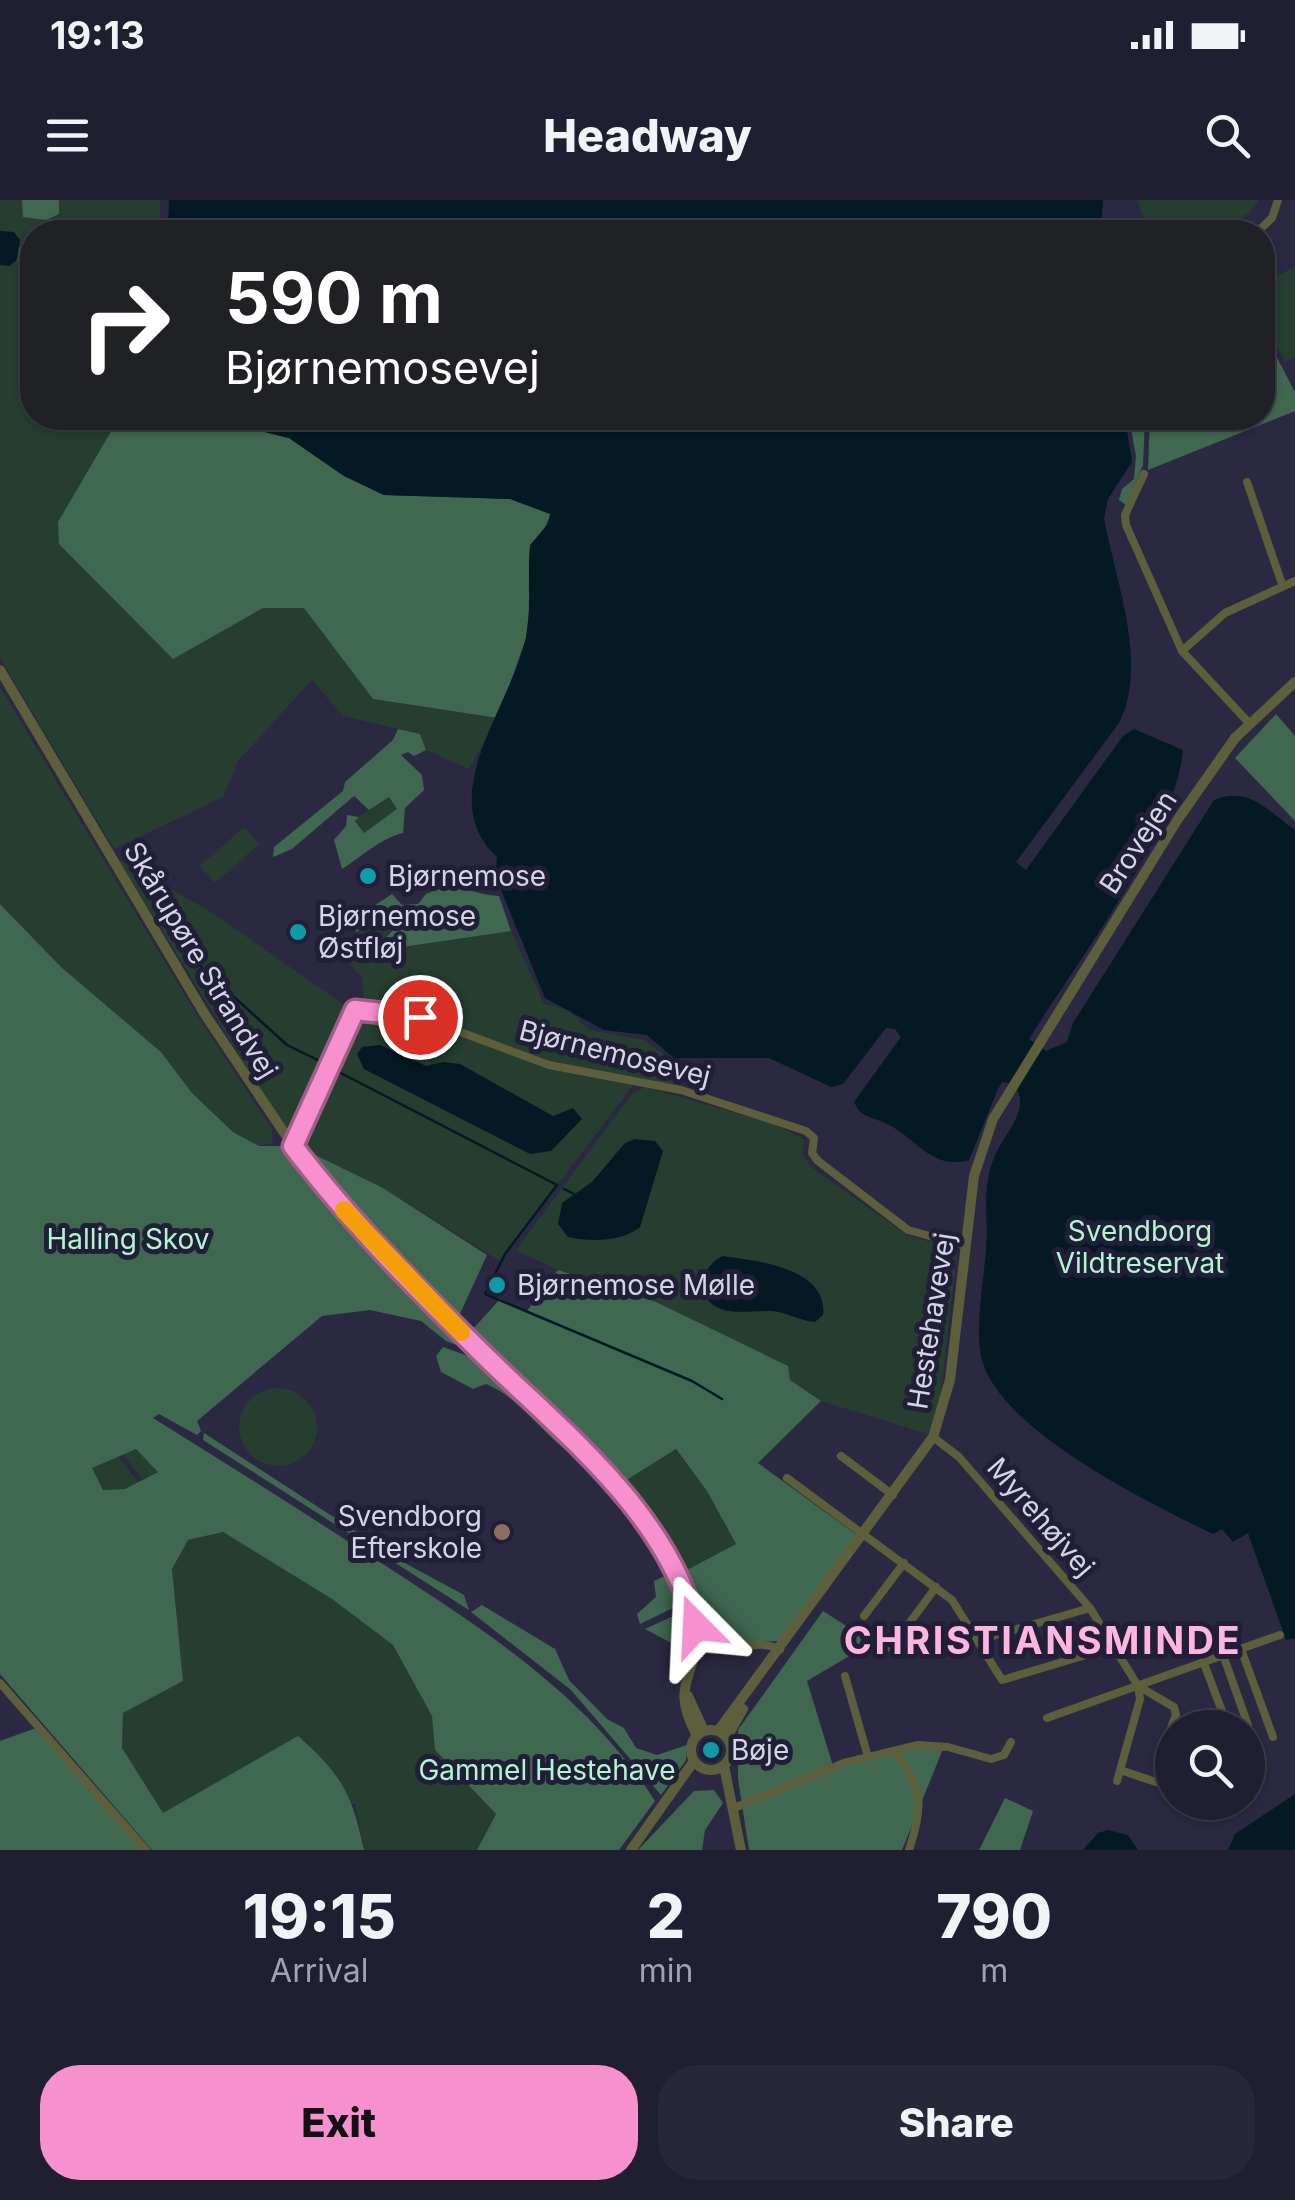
<!DOCTYPE html>
<meta charset="utf-8">
<style>
:root{--surface:#201f32;--page:#28273a;--text:#f1f3f6;--muted:#a2a2ac;--line:#3d3d4d;--accent:#f690cf}
body{margin:0;font-family:Inter,sans-serif;background:var(--page);color:var(--text);height:100vh;display:flex;flex-direction:column;font-size:38px;white-space:nowrap}
*{box-sizing:border-box;margin:0}
p{font-size:32px;color:var(--muted)}
.icon{flex:none;width:55px;height:55px;fill:none;stroke:currentColor;stroke-width:2;stroke-linecap:round;stroke-linejoin:round}
.map{position:relative;height:1650px;overflow:hidden}
.drawer{display:flex;flex-direction:column;background:var(--surface);flex:1}
.drawer>*{flex:none}
.banner{position:absolute;left:20px;top:20px;width:1255px;height:210px;border-radius:40px;box-shadow:0 2px 8px #0004,0 0 0 2px var(--line);background:#202124;color:#fff;overflow:hidden}
.buttons{position:absolute;left:1155px;top:1510px;display:grid;gap:20px}
.buttons a{display:grid;place-items:center;width:110px;height:110px;border-radius:50%;background:var(--surface);box-shadow:0 2px 8px #0004,0 0 0 2px var(--line);font-size:50px}
.pin{position:absolute;display:grid;place-items:center;width:85px;height:85px;color:#fff;margin:-42px;border:5px solid #fff;border-radius:50%;box-shadow:0 2px 10px #0007}
.me{position:absolute;width:110px;margin:-55px;rotate:339deg;stroke-linejoin:round;filter:drop-shadow(0 0 8px #0008)}
.turn{display:flex;align-items:center;gap:35px;height:210px;padding:0 40px;font-size:45px}
.turn .icon{width:130px;height:130px;stroke-width:2.5}
.turn b{display:block;font-size:70px;line-height:85px}
.eta{display:flex;justify-content:space-evenly;align-items:center;height:170px;text-align:center}
.eta b{font-size:60px;font-weight:800;line-height:70px}
.button{display:flex;gap:20px;margin-top:auto;padding:20px 40px}
.button a{flex:1;height:115px;border-radius:40px;background:var(--accent);color:#111;font-size:40px;font-weight:800;line-height:115px;text-align:center}
.button a+a{background:var(--page);color:var(--text)}
.status{display:flex;justify-content:space-between;align-items:center;height:70px;padding:0 50px;background:var(--surface);direction:ltr}
.status svg{height:28px;fill:currentColor}
header{display:flex;justify-content:space-between;align-items:center;height:130px;padding:0 40px;background:var(--surface);font-size:45px;font-weight:800}
.map>svg:first-child{display:block}
.green{fill:#253e30}
.forest{fill:#406851;fill-rule:evenodd}
.water{fill:#031923}
.lines{fill:none;stroke-linecap:round;stroke-linejoin:round}
.stream{stroke:#031923;stroke-width:2.5}
.minor{stroke:#5d5f3c;stroke-width:8}
.tertiary{stroke:#5d5f3c;stroke-width:10}
.route-casing{stroke:#a05e87;stroke-width:25}
.route{stroke:#f690cf;stroke-width:18}
.slow{stroke:#f59e0b;stroke-width:18}
.culture-dot{fill:#0f9aa8;stroke:#211f38;stroke-width:4}
.education-dot{fill:#8d6e63;stroke:#211f38;stroke-width:4}
.labels{text-anchor:middle;dominant-baseline:central;stroke-width:10;stroke-linejoin:round;paint-order:stroke}
.street-label{font-size:28px;fill:#d5d4e5;stroke:#211f38}
.poi-label{font-size:28px;fill:#d5d4e5;stroke:#211f38;text-anchor:start}
.park-label{font-size:28px;fill:#b1f6cd;stroke:#211f38}
.district-label{font-size:38px;font-weight:bold;letter-spacing:2.5px;fill:#feb5e0;stroke:#211f38}
</style>
<div class="status"><b>19:13</b><svg viewBox="0 0 49 12"><path d="M0 12V9h3v3zM5 12V6h3v6zM10 12V3h3v9zM15 12V0h3v12zM26 1h20v11H26zM47 4h2v5h-2z"/></svg></div>
<header><svg class="icon" aria-label="menu" viewBox="0 0 24 24"><path d="M4 6h16M4 12h16M4 18h16"/></svg>Headway<svg class="icon" aria-label="search" viewBox="0 0 24 24"><circle cx="10" cy="10" r="6"/><path d="M15 15l6 6"/></svg></header>
<div class="map">
<svg width="1295" height="1650" viewBox="0 0 1295 1650">
<rect width="100%" height="100%" fill="#2b2942"/>
<path class="green" d="M 0,0 L 160,0 L 160,32 L 32,32 L 32,218 L 189,218 L 195,221 L 169,228 L 116,223 L 173,458 L 263,408 L 305,408 L 373,499 L 498,518 L 469,569 L 426,550 L 420,534 L 343,516 L 312,480 L 238,561 L 223,597 L 114,649 L 0,458 Z
M 1137,0 L 1259,0 C 1227,44 1198,32 1149,32 Z
M 1295,67 L 1295,157 L 1285,162 L 1263,119 L 1263,84 Z
M 0,487 L 195,812 L 272,929 L 273,943 L 259,946 L 233,932 L 192,893 L 161,852 L 61,767 L 0,704 Z
M 389,596 L 398,609 L 364,633 L 355,620 Z
M 244,627 L 259,644 L 215,683 L 200,666 Z
M 118,659 L 211,712 L 350,809 L 291,939 Z
M 385,714 L 392,728 L 382,741 L 383,750 L 511,731 L 544,804 L 568,810 L 589,830 L 644,840 L 675,863 L 673,885 L 550,861 L 421,814 L 364,804 L 362,778 L 336,747 Z
M 357,813 L 419,820 L 548,867 L 633,885 L 500,1061 L 383,988 L 305,950 L 304,938 Z
M 645,887 L 774,924 L 805,940 L 802,954 L 812,968 L 907,1035 L 957,1050 L 940,1201 L 928,1234 L 821,1201 L 790,1180 L 516,1050 L 632,894 Z
M239 1227a39 39 0 1 1 78 0a39 39 0 1 1-78 0Z
M 136,1249 L 159,1271 L 143,1280 L 123,1254 Z
M 675,1249 L 707,1291 L 736,1344 L 683,1372 L 625,1281 Z
M 118,1256 L 138,1282 L 125,1289 L 103,1290 L 91,1268 Z
M 223,1332 L 332,1399 L 393,1445 L 432,1516 L 435,1550 L 496,1614 L 477,1650 L 364,1650 L 355,1604 L 163,1613 L 155,1607 L 122,1548 L 123,1513 L 183,1481 L 172,1369 L 188,1340 Z
M700 1550a12 12 0 1 1 24 0a12 12 0 1 1-24 0Z"/>
<path class="forest" d="M 22,0 L 59,0 L 59,14 L 46,20 L 23,17 Z
M 32,41 L 32,83 L 26,86 L 16,57 L 18,48 Z
M 1263,131 L 1295,192 L 1295,211 L 1148,270 L 1150,218 L 1262,218 Z
M 208,218 L 289,238 L 344,276 L 384,295 L 510,299 L 551,314 L 529,362 L 533,377 L 526,438 L 498,518 L 373,499 L 304,408 L 263,408 L 173,459 L 59,344 L 58,322 L 116,223 L 169,228 Z
M 1129,218 L 1145,218 L 1143,265 L 1126,305 L 1119,300 L 1122,289 L 1134,279 L 1136,256 Z
M 1276,514 L 1295,536 L 1295,621 L 1235,558 Z
M 398,529 L 420,534 L 426,550 L 414,556 L 408,552 L 401,555 L 422,575 L 424,590 L 405,608 L 403,633 C 379,639 363,656 342,669 L 334,640 L 346,626 L 347,615 L 359,617 L 355,621 L 364,633 L 397,609 L 389,597 L 369,610 L 354,596 L 292,649 L 273,657 L 274,647 L 343,591 L 345,582 L 393,540 Z
M 446,686 C 465,687 479,695 499,696 L 511,731 L 382,750 L 382,741 L 393,730 L 385,715 L 356,732 L 351,721 L 392,694 L 402,705 L 418,704 L 426,694 Z
M 0,704 L 61,767 L 161,852 L 192,893 L 233,932 L 259,946 L 282,946 L 356,1036 L 472,1151 L 446,1141 L 421,1121 L 370,1110 L 322,1116 L 197,1221 L 201,1231 L 197,1235 L 159,1214 L 153,1218 C 233,1268 313,1318 392,1370 C 492,1435 589,1498 655,1601 L 619,1650 L 477,1650 L 496,1614 L 435,1550 L 432,1516 L 393,1445 L 332,1399 L 223,1332 L 188,1340 L 172,1369 L 183,1481 L 123,1513 L 122,1548 L 163,1613 L 298,1536 C 341,1574 352,1593 364,1650 L 152,1650 L 0,1474 ZM 136,1249 L 158,1272 L 125,1289 L 103,1290 L 92,1268 Z
M 305,950 L 383,988 L 487,1055 L 459,1116 L 362,1020 Z
M 558,1070 L 656,1102 L 788,1166 L 790,1180 L 821,1201 L 758,1263 L 857,1335 L 780,1441 L 709,1444 L 683,1372 L 736,1344 L 707,1291 L 676,1249 L 625,1281 L 472,1130 L 500,1099 L 526,1112 Z
M 443,1147 L 485,1162 L 588,1264 C 548,1245 527,1201 486,1184 L 473,1189 L 441,1172 L 436,1156 Z
M 204,1233 L 403,1362 L 464,1395 L 469,1410 L 203,1240 Z
M 667,1375 L 679,1405 L 640,1424 L 637,1414 L 656,1397 L 654,1381 Z
M 482,1405 L 555,1449 L 569,1480 L 607,1519 L 624,1528 L 636,1548 L 657,1555 L 687,1545 L 686,1560 L 661,1595 L 571,1490 L 471,1412 Z
M 823,1411 L 865,1438 L 851,1455 L 807,1481 L 834,1569 L 916,1549 L 943,1549 L 902,1650 L 749,1650 L 738,1579 L 738,1530 Z
M 682,1412 L 691,1426 L 688,1452 L 645,1429 Z
M 36,1528 L 142,1650 L 0,1650 L 0,1541 Z
M 714,1590 L 723,1603 L 705,1630 L 702,1650 L 638,1650 L 694,1591 Z
M 1005,1598 L 1033,1611 L 1020,1650 L 979,1650 Z"/>
<path class="water" d="M 169,0 L 1103,0 L 1101,32 L 168,32 Z
M 0,31 L 14,32 L 20,40 L 17,60 L 9,66 L 0,65 Z
M 207,218 L 1125,218 L 1132,262 L 1108,299 L 1104,318 C 1115,380 1149,463 1119,523 L 1016,662 L 1026,670 L 1123,536 L 1134,529 L 1183,550 C 1176,633 1075,765 1029,839 L 1046,851 L 1067,842 L 1073,823 L 1214,600 C 1249,586 1267,610 1295,630 L 1295,1438 L 1286,1440 L 1248,1333 L 1233,1342 L 1222,1329 L 1213,1334 C 1151,1304 996,1229 981,1156 C 975,1129 984,1078 986,1049 C 989,1015 980,986 997,951 C 1008,929 1031,908 1014,884 L 1002,882 L 998,889 L 969,960 C 931,971 915,936 885,923 C 871,916 862,919 854,902 L 901,837 L 895,829 L 886,828 L 843,884 L 831,887 L 769,858 L 674,858 L 647,835 L 604,830 L 545,798 L 495,675 L 497,657 C 432,597 511,507 526,437 C 532,405 527,376 530,345 L 548,324 L 550,314 L 510,299 L 384,295 L 344,276 L 289,238 Z
M 380,845 L 426,866 L 443,862 L 460,864 L 553,916 L 573,908 L 582,919 L 551,951 L 530,954 L 364,869 L 357,854 L 362,847 Z
M 635,939 L 655,941 L 663,951 L 640,1027 C 622,1042 590,1042 568,1037 L 558,1024 L 562,1003 L 592,982 L 625,943 Z
M 723,1056 C 755,1061 828,1067 823,1115 L 815,1122 C 799,1121 785,1111 770,1111 C 741,1110 717,1120 700,1089 C 704,1075 709,1062 723,1056 Z
M 1295,1594 L 1295,1650 L 1228,1650 L 1235,1634 Z
M 1108,1630 L 1128,1635 L 1138,1650 L 1083,1650 L 1098,1633 Z"/>
<g class="lines">
<path class="stream" d="M 177,745 L 287,845 L 324,863
M 335,870 L 557,985 L 505,1054 L 485,1094 L 692,1181 L 722,1199
M 564,989 L 574,994"/>
<path class="minor" d="M 1116,26 L 1119,32
M 1257,32 L 1272,18 L 1278,0
M 1144,274 L 1125,315 L 1126,325 L 1182,451 L 1249,523
M 1247,282 L 1282,384
M 1182,451 L 1225,413 L 1295,381
M 293,946 L 355,810 L 420,817 L 549,865 L 681,890 L 806,931 L 814,938 L 812,953 L 818,961 L 908,1030 L 966,1046
M 933,1237 L 959,1257 L 1090,1408 L 1138,1486 L 1174,1507 L 1176,1515 L 1166,1541
M 841,1256 L 893,1295
M 787,1278 L 952,1400 L 1002,1480 L 1116,1446
M 864,1416 L 904,1363
M 979,1440 L 1090,1408
M 696,1446 C 727,1459 756,1435 780,1450
M 891,1448 L 936,1387
M 1241,1449 L 1273,1537
M 1223,1455 L 1248,1525
M 1203,1461 L 1225,1519
M 845,1476 L 868,1557
M 0,1483 L 146,1650
M 1047,1518 L 1280,1435
M 896,1553 C 925,1588 922,1609 909,1650
M 1120,1570 L 1168,1586
M 1117,1581 L 1140,1499 L 1138,1486
M 734,1608 L 844,1563 L 918,1545 L 948,1547 L 991,1559 L 1004,1555 L 1011,1542"/>
<path class="tertiary" d="M 0,470 L 204,813 L 293,946 L 399,1070 L 614,1281 C 644,1318 695,1383 696,1431 C 698,1480 668,1481 697,1536
M 688,1496 L 704,1531
M691 1550a20 20 0 1 1 40 0a20 20 0 1 1-40 0Z
M 718,1531 L 933,1237 L 950,1180 L 974,976 L 993,919 L 1178,619 L 1235,538 L 1295,482
M 727,1537 L 743,1509
M 724,1566 L 741,1650
M 631,1650 L 694,1561"/>
</g>
<g class="lines">
<g class="route-casing">
<path id="route" d="M 420,817 L 355,810 L 293,946 C 350,1021 415,1087 483,1154 C 564,1234 666,1311 696,1426"/>
</g>
<use href="#route" class="route"/>
<path class="slow" d="M 344,1010 L 461,1132"/>
</g>
<g class="culture-dot">
<circle cx="368" cy="676" r="10"/>
<circle cx="298" cy="732" r="10"/>
<circle cx="497" cy="1085" r="10"/>
<circle cx="711" cy="1550" r="10"/>
</g>
<circle class="education-dot" cx="502" cy="1332" r="10"/>
<g class="labels">
<g class="street-label">
<text transform="translate(1138 642) rotate(-57)">Brovejen</text>
<text transform="translate(201 760) rotate(59)">Skårupøre Strandvej</text>
<text transform="translate(615 853) rotate(14)">Bjørnemosevej</text>
<text transform="translate(931 1121) rotate(-81)">Hestehavevej</text>
<text transform="translate(1041 1317) rotate(49)">Myrehøjvej</text>
</g>
<g class="poi-label">
<text x="388" y="676">Bjørnemose</text>
<text x="318" y="716">Bjørnemose<tspan x="318" dy="32">Østfløj</tspan></text>
<text x="517" y="1085">Bjørnemose Mølle</text>
<text x="482" y="1316" text-anchor="end">Svendborg<tspan x="482" dy="32">Efterskole</tspan></text>
<text x="731" y="1550">Bøje</text>
</g>
<g class="park-label">
<text x="1140" y="1031">Svendborg<tspan x="1140" dy="32">Vildtreservat</tspan></text>
<text x="128" y="1039">Halling Skov</text>
<text x="547" y="1570">Gammel Hestehave</text>
</g>
<g class="district-label">
<text x="1043" y="1440">CHRISTIANSMINDE</text>
</g>
</g>
</svg>
<div class="buttons">
<a><svg class="icon" aria-label="search" viewBox="0 0 24 24"><circle cx="10" cy="10" r="6"/><path d="M15 15l6 6"/></svg></a>
</div>
<div class="pin" style="left:420px;top:817px;background:#d93025"><svg class="icon" aria-label="arrive" viewBox="0 0 24 24"><path d="M6 21V4h12l-3 4 3 4H6"/></svg></div>
<svg class="me" style="left:696px;top:1426px" viewBox="-20 -20 40 40"><path d="M0-17L14 15 0 8-14 15z" fill="#f690cf" stroke="#fff" stroke-width="4"/></svg>
<div class="banner">
<div class="turn"><svg class="icon" aria-label="right" viewBox="0 0 24 24"><path d="M7 20v-9h11M14 6l5 5-5 5"/></svg><div><b>590 m</b>Bjørnemosevej</div></div>
</div>
</div>
<section class="drawer">
<div class="eta">
<div><b>19:15</b><p>Arrival</p></div>
<div><b>2</b><p>min</p></div>
<div><b>790</b><p>m</p></div>
</div>
<div class="button"><a>Exit</a><a>Share</a></div>
</section>
